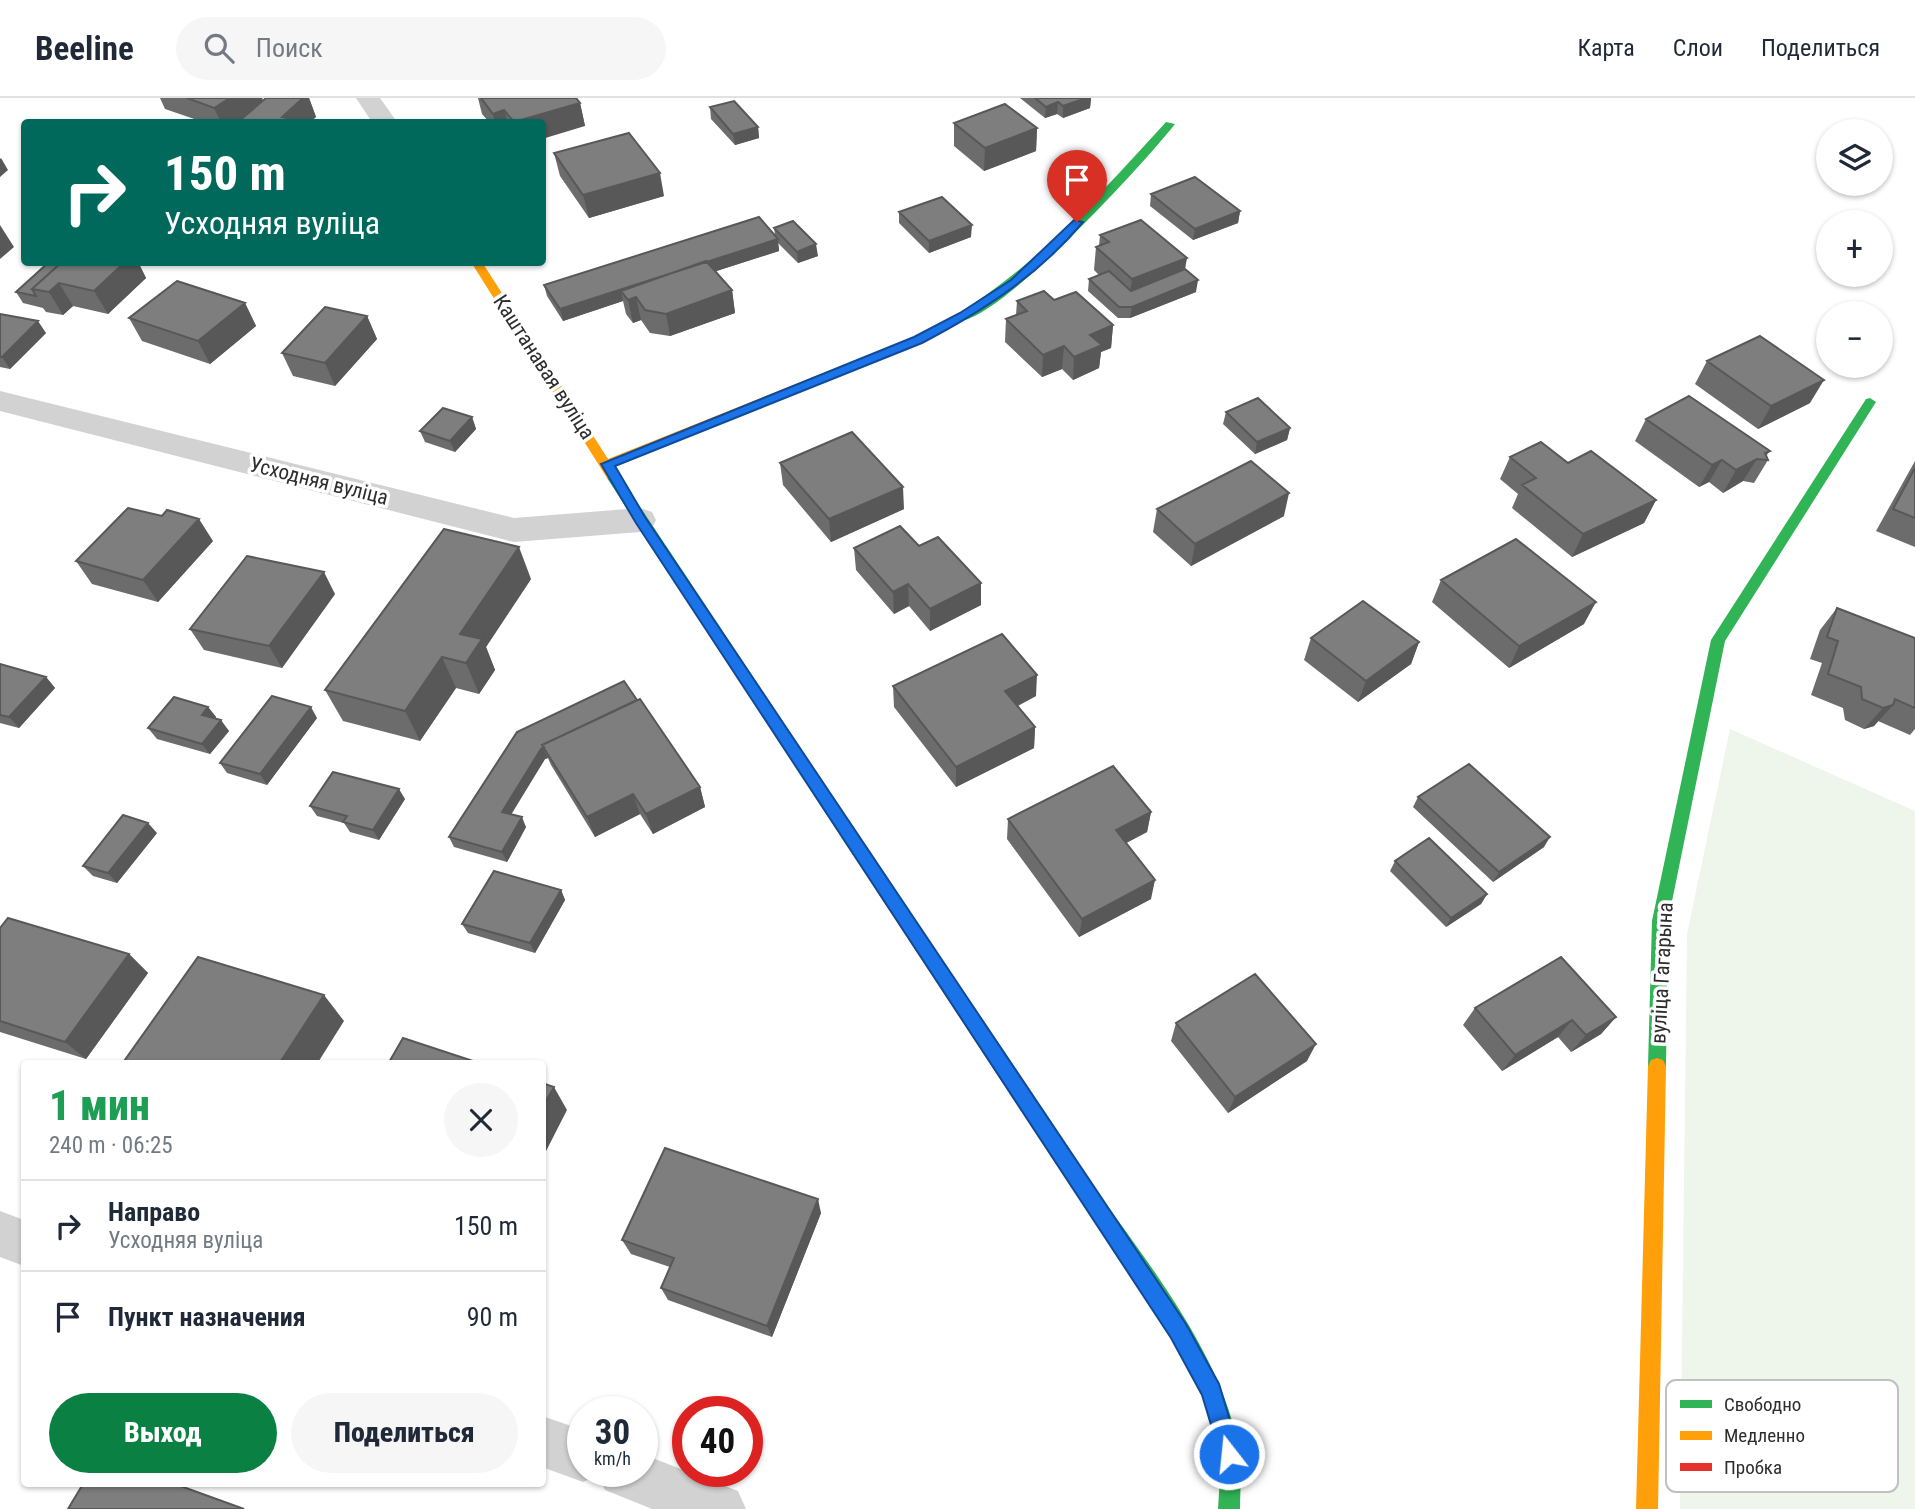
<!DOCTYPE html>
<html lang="ru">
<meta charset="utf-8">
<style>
:root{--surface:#fff;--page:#f6f6f7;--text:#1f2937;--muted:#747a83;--line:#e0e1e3;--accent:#0b8043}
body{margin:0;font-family:"Roboto Condensed",sans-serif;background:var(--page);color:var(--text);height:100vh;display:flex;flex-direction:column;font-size:26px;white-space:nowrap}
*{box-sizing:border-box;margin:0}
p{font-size:23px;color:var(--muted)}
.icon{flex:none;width:38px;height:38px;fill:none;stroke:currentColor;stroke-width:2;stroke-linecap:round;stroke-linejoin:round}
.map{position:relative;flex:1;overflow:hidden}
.side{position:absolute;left:21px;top:962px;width:525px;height:427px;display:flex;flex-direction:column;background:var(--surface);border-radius:7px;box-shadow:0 2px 5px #0004}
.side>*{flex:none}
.banner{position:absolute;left:21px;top:21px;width:525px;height:147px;border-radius:7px;box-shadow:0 2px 5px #0004;background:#00695c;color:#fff;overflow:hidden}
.buttons{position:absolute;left:1816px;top:21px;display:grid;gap:14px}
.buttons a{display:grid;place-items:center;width:77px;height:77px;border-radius:50%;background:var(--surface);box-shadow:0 2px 5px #0004;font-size:35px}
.speed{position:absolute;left:567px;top:1298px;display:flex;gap:14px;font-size:35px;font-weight:700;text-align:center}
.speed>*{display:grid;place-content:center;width:91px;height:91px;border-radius:50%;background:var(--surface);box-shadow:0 2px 5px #0004;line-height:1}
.speed small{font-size:18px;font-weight:400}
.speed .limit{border:10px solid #d22;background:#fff;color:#111}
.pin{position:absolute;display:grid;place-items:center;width:60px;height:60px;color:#fff;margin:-72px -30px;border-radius:50% 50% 50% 0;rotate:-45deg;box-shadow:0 0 7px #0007}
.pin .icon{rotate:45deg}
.me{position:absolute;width:77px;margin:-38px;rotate:344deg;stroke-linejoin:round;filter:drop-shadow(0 0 5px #0008)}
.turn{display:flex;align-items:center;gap:24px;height:147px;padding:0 28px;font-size:32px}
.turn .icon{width:91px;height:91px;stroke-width:2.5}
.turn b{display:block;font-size:49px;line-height:60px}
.round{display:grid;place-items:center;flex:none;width:74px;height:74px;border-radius:37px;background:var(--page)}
.head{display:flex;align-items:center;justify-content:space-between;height:119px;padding:0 28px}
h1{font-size:42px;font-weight:800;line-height:52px;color:#1e9e55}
.cta{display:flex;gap:14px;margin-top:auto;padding:14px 28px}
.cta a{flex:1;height:80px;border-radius:42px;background:var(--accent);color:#fff;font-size:28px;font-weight:800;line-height:80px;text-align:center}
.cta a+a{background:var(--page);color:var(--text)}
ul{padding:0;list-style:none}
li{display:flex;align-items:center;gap:21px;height:91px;padding:0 28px;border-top:2px solid var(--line)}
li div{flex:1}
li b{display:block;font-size:26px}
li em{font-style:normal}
header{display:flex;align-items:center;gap:42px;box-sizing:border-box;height:98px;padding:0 35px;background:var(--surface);border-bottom:2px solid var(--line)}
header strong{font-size:33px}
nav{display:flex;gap:38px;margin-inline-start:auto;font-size:24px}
.search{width:490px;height:63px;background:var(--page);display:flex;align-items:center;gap:18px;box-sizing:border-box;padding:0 24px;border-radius:38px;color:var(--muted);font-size:26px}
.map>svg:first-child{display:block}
.green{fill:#eef5ea}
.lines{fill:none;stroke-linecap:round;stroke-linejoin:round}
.street{fill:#d2d2d2;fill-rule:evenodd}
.fast{fill:#30b455;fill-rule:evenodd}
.slow{fill:#ff9f0a;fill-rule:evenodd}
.jam{fill:#e5322d;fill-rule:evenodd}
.wall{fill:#6c6c6c}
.shaded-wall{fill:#585858}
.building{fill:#7e7e7e;stroke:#585858;stroke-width:2}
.route{fill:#1a73e8;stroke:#114b97;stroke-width:2}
.labels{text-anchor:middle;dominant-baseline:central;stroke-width:7;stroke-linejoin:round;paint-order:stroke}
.street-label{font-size:21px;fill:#2d2d2d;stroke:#fff}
.key{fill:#fff;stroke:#c0c0c0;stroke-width:2}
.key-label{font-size:19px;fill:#2d2d2d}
</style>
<header>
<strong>Beeline</strong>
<div class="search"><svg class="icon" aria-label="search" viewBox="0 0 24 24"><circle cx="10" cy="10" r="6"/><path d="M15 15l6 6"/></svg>Поиск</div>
<nav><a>Карта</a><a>Слои</a><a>Поделиться</a></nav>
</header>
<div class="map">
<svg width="1915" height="1411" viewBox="0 0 1915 1411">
<rect width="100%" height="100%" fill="#fff"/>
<path class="green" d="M 1730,631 L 1915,713 L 1915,1411 L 1680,1411 L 1687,836 Z"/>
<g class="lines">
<path class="street" d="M 356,0 L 380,0 L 397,24 L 372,24 Z
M 0,293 L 514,420 L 640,410 L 652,414 L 656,422 L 652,430 L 640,434 L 514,444 L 0,313 Z
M 0,1113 L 24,1122 L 24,1168 L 0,1159 Z
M 542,1318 L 583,1332 L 583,1374 L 642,1374 L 642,1356 L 738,1393 L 746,1411 L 652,1411 L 605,1392 L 599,1377 L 583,1384 L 542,1369 Z"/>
<path class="fast" d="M 1166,24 L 1175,26 C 1148,61 995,229 956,223 L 956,217 C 1039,166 1101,95 1166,24 Z
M 1870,300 L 1876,304 L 1725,543 L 1668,823 L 1666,968 L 1663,974 L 1657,976 L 1651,974 L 1648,968 L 1652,823 L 1711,542 L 1866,301 Z
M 612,373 L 617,374 L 890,785 L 892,790 L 890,795 L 884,797 L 878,795 L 607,380 L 607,374 Z
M 1077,1072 L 1084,1075 C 1141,1157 1225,1256 1240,1358 C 1242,1375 1240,1393 1240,1411 L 1218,1411 C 1219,1393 1221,1375 1219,1357 C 1206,1264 1123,1165 1070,1087 L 1068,1081 L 1070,1075 Z"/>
<path class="slow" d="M 471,164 L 482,164 L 608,361 L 914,239 L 956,217 L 964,217 L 966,220 L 922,245 L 613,368 L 619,377 L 612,381 L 607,380 Z
M 1657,960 L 1663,962 L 1666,968 L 1658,1411 L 1636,1411 L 1648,968 L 1651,962 Z"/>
<path class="jam" d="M 884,783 L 890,785 L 1084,1075 L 1086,1081 L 1084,1087 L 1077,1090 L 1070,1087 L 878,795 L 876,790 L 878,785 Z"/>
</g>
<path class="wall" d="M 160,0 L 262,0 L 262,3 L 266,0 L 309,0 L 316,19 L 310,24 L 241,21 L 236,24 L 203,24 L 165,11 Z
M 478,0 L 576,0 L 580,5 L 585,28 L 542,24 L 489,24 L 482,16 Z
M 1020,0 L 1091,0 L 1090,10 L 1063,20 L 1057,16 L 1045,20 Z
M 710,9 L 758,29 L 759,40 L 735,47 L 711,21 Z
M 954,25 L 1037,30 L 1036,53 L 984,73 L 954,48 Z
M 554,55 L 664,98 L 589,120 L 560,78 Z
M 1151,96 L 1240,113 L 1238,125 L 1193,142 L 1150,108 Z
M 899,114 L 971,139 L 929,155 L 899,125 Z
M 774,130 L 818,158 L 798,165 L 778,145 L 779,153 L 716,173 L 732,192 L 735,215 L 670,238 L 650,235 L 641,222 L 633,225 L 626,216 L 623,203 L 563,223 L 547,198 L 544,187 L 775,137 Z
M 1100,137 L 1185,171 L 1196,194 L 1130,220 L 1118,220 L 1088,193 L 1089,181 L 1099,177 L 1094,172 L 1096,149 L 1099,148 Z
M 49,164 L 138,164 L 146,180 L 108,216 L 73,208 L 63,217 L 46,214 L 43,210 L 23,205 L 16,194 Z
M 1054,202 L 1113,227 L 1111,250 L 1101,254 L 1099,270 L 1073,282 L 1062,271 L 1042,279 L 1005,244 L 1006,221 L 1016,217 L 1017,203 Z
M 245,205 L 256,228 L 210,266 L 142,243 L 129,220 Z
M 0,216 L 46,235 L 10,271 L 0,269 Z
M 367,218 L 377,241 L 335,288 L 293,278 L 282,255 Z
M 1707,263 L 1810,305 L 1758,331 L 1695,286 Z
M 1226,314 L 1290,330 L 1287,342 L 1255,356 L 1223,326 Z
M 472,319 L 476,331 L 455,354 L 425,344 L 420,333 Z
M 1646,321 L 1770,353 L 1766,358 L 1768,362 L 1754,385 L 1743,383 L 1723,395 L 1709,384 L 1699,389 L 1635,343 Z
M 1510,359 L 1568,365 L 1656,402 L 1644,425 L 1572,459 L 1512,410 L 1518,396 L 1500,381 Z
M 1915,363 L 1915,449 L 1876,433 Z
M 780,365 L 904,411 L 831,444 L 783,387 Z
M 1157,411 L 1284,418 L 1191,468 L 1153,434 Z
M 213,443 L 158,504 L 92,486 L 76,463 Z
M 919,448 L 981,485 L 981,507 L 930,533 L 909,508 L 894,516 L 856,472 L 854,450 Z
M 531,481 L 486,549 L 495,572 L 479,596 L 456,590 L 420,643 L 343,623 L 325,592 Z
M 1441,482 L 1584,526 L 1509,570 L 1432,504 Z
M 335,496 L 282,570 L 204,552 L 190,531 Z
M 1837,510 L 1915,540 L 1915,631 L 1910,637 L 1878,623 L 1874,628 L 1864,631 L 1845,622 L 1843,610 L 1811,597 L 1822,565 L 1810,561 L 1820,532 Z
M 1311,540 L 1419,544 L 1411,566 L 1358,604 L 1304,562 Z
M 0,566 L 46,579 L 55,590 L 19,630 L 0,625 Z
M 893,588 L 1036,598 L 1018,608 L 1035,629 L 1034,650 L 956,689 L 894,609 Z
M 208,609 L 216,619 L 215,620 L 229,633 L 210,656 L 157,641 L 148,630 Z
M 317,620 L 267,687 L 227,675 L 220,665 Z
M 517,634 L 700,689 L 705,709 L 653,736 L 640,716 L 595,739 L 551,667 L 548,660 L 545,661 L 511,717 L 526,729 L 507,764 L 454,749 L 449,739 Z
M 1418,699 L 1544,749 L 1493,784 L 1413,709 Z
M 405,701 L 379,742 L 350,734 L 344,725 L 317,718 L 310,708 Z
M 1151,714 L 1147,734 L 1126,745 L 1151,801 L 1079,839 L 1007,741 L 1008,721 Z
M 157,735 L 117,785 L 93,778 L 83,768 Z
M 1395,763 L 1487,796 L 1481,806 L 1446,829 L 1390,773 Z
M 561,792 L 565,802 L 535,855 L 468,835 L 462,826 Z
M 0,830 L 129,856 L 148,875 L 86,961 L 0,934 Z
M 1475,910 L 1616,919 L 1601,936 L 1571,954 L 1558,939 L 1502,973 L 1463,927 Z
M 1176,925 L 1307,963 L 1228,1015 L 1171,943 Z
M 821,1115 L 772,1239 L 668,1202 L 661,1190 L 670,1169 L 631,1156 L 622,1142 Z"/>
<path class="shaded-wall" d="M 230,0 L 262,0 L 263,1 L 262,2 L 264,7 L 236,24 L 221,24 L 214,10 Z
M 303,0 L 309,0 L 316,19 L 310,24 L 282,19 Z
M 1086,0 L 1091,0 L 1090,10 L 1063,20 L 1063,8 Z
M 1058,4 L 1057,16 L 1045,20 L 1046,9 Z
M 580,5 L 585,28 L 542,41 L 542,24 L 515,24 Z
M 504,12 L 508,24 L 495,24 L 493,16 Z
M 758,29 L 759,40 L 735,47 L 733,36 Z
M 1037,30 L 1036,53 L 984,73 L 985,50 Z
M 1,60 L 8,72 L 0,79 L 0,61 Z
M 660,75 L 664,98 L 589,120 L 583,97 Z
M 1240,113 L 1238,125 L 1193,142 L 1195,131 Z
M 0,127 L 14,149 L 0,161 Z
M 972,127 L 971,139 L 929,155 L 929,143 Z
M 778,141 L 779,153 L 636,199 L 641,222 L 633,225 L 628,202 L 621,193 L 623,203 L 563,223 L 560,211 Z
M 816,146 L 818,158 L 798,165 L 797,154 Z
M 1187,160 L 1183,183 L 1129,204 L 1132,181 Z
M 81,164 L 59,185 L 73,208 L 63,217 L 49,194 Z
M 125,164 L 138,164 L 146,180 L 108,216 L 94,193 Z
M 1198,182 L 1196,194 L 1130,220 L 1132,209 Z
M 732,192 L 735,215 L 670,238 L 666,216 Z
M 245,205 L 256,228 L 210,266 L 198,243 Z
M 367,218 L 377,241 L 335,288 L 325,265 Z
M 38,223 L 46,235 L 10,271 L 2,259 Z
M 1113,227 L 1111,250 L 1101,254 L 1099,270 L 1073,282 L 1074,259 L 1090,237 Z
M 1064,248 L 1062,271 L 1042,279 L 1043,257 Z
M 1824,282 L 1810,305 L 1758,331 L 1771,308 Z
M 472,319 L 476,331 L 455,354 L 450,343 Z
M 1290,330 L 1287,342 L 1255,356 L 1257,344 Z
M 1757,361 L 1743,383 L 1723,395 L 1736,372 Z
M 1722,362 L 1709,384 L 1699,389 L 1712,367 Z
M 903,389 L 904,411 L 831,444 L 829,421 Z
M 1289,395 L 1284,418 L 1191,468 L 1195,446 Z
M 1656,402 L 1644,425 L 1572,459 L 1583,436 Z
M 199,421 L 213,443 L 158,504 L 143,482 Z
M 519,449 L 531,481 L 486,549 L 495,572 L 479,596 L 466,565 L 460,536 Z
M 324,474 L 335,496 L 282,570 L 269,548 Z
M 981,485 L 981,507 L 930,533 L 930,511 Z
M 908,486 L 909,508 L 894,516 L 893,494 Z
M 1596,504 L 1584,526 L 1509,570 L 1519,548 Z
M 1419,544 L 1411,566 L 1358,604 L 1366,583 Z
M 442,559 L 456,590 L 420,643 L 405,613 Z
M 1037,577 L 1036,598 L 1004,614 L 1005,593 Z
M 46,579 L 55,590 L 19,630 L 9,619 Z
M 1893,607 L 1874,628 L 1864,631 L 1883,610 Z
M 208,609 L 216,619 L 210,627 L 202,617 Z
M 311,609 L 317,620 L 267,687 L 260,676 Z
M 221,622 L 229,633 L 210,656 L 202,646 Z
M 1035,629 L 1034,650 L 956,689 L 956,669 Z
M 543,650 L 548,660 L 545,661 L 506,724 L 502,714 L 541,651 Z
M 700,689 L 705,709 L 653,736 L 646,716 Z
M 399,691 L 405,701 L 379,742 L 373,732 Z
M 633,696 L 640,716 L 595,739 L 587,719 Z
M 1151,714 L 1147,734 L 1113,752 L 1116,732 Z
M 522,719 L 526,729 L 507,764 L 502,754 Z
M 148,725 L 157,735 L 117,785 L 108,775 Z
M 1550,739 L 1544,749 L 1493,784 L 1499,774 Z
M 1155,782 L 1151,801 L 1079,839 L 1082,821 Z
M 561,792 L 565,802 L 535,855 L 530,845 Z
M 1487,796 L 1481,806 L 1446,829 L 1451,820 Z
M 129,856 L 148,875 L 86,961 L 65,944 Z
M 324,897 L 344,923 L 317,966 L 279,966 Z
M 1616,919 L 1601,936 L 1571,954 L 1586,937 Z
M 1572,922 L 1558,939 L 1502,973 L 1515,957 Z
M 1316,946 L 1307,963 L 1228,1015 L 1235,999 Z
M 554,989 L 567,1012 L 542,1061 L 542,1010 Z
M 818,1101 L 821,1115 L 772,1239 L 767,1228 Z"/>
<path class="building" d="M 187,0 L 230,0 L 214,10 Z
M 266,0 L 303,0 L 282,19 L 311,24 L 238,24 Z
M 481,0 L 576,0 L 580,5 L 514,24 L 504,12 L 493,16 Z
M 1035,0 L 1086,0 L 1063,8 L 1058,4 L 1046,9 Z
M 734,3 L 758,29 L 733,36 L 710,9 Z
M 1005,6 L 1037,30 L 985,50 L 954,25 Z
M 629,35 L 660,75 L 583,97 L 554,55 Z
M 1195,79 L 1240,113 L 1195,131 L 1151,96 Z
M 942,99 L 972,127 L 929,143 L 899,114 Z
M 759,119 L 778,141 L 560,211 L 544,187 Z
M 1141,122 L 1187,160 L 1132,181 L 1096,149 L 1109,144 L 1100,137 Z
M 793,123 L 816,146 L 797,154 L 774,130 Z
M 706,163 L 732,192 L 666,216 L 645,212 L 636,199 L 628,202 L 621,193 Z
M 49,164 L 62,164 L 32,191 L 36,198 L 16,194 Z
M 62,164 L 125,164 L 94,193 L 59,185 L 49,194 L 32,191 Z
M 1185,171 L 1198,182 L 1132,209 L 1119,209 L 1089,181 L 1109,173 L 1131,193 Z
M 177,183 L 245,205 L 198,243 L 129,220 Z
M 1044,193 L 1054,202 L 1076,194 L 1113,227 L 1090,237 L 1102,247 L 1074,259 L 1064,248 L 1043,257 L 1006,221 L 1027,213 L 1017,203 Z
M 325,209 L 367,218 L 325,265 L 282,255 Z
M 0,216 L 38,223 L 2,259 L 0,259 Z
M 1760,238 L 1824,282 L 1771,308 L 1707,263 Z
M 1689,298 L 1770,353 L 1765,355 L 1768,362 L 1757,361 L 1736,372 L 1722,362 L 1712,367 L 1646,321 Z
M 1258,300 L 1290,330 L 1257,344 L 1226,314 Z
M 443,310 L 472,319 L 450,343 L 420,333 Z
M 852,334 L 903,389 L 829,421 L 780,365 Z
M 1541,344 L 1568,365 L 1591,353 L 1656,402 L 1583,436 L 1522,387 L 1536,380 L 1510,359 Z
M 1251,363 L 1289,395 L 1195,446 L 1157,411 Z
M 1915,370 L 1915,420 L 1893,411 Z
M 128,410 L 162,418 L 167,412 L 199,421 L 143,482 L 76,463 Z
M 900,428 L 919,448 L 938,439 L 981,485 L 930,511 L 908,486 L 893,494 L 854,450 Z
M 444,431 L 519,449 L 460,536 L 482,541 L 466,565 L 442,559 L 405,613 L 325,592 Z
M 1516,441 L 1596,504 L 1519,548 L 1441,482 Z
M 247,458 L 324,474 L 269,548 L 190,531 Z
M 1363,503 L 1419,544 L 1366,583 L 1311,540 Z
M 1837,510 L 1915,540 L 1915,610 L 1895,601 L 1893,607 L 1883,610 L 1862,601 L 1861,589 L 1828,576 L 1838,543 L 1827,539 Z
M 1002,536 L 1037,577 L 1005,593 L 1035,629 L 956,669 L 893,588 Z
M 0,566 L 46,579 L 9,619 L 0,617 Z
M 624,583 L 637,602 L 542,647 L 544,649 L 541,651 L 502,714 L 522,719 L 502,754 L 449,739 L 517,634 Z
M 272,598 L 311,609 L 260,676 L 220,665 Z
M 174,599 L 208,609 L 202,617 L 221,622 L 202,646 L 148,630 Z
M 640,601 L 700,689 L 646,716 L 633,696 L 587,719 L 542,647 Z
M 1469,666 L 1550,739 L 1499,774 L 1418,699 Z
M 1113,668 L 1151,714 L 1116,732 L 1155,782 L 1082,821 L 1008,721 Z
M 333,674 L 399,691 L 373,732 L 343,724 L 347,718 L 310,708 Z
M 123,717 L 148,725 L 108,775 L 83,768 Z
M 1429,740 L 1487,796 L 1451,820 L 1395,763 Z
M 494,773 L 561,792 L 530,845 L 462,826 Z
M 8,820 L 129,856 L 65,944 L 0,923 L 0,830 Z
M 198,859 L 324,897 L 279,966 L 122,966 Z
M 1561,859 L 1616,919 L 1586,937 L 1572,922 L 1515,957 L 1475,910 Z
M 1255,876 L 1316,946 L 1235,999 L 1176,925 Z
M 403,940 L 482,966 L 388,966 Z
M 542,985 L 554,989 L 542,1010 Z
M 665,1050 L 818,1101 L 767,1228 L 661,1190 L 674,1160 L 622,1142 Z
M 83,1386 L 175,1386 L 244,1411 L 68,1411 Z"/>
<path class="route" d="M 1074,122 L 1083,124 C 1039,177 983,213 922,245 L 615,368 L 645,419 L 1186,1226 L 1219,1286 L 1240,1356 L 1237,1363 L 1229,1366 L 1222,1363 L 1202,1297 L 1171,1240 L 636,425 L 601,366 L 914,239 L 960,215 L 1011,182 Z"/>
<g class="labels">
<g class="street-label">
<text transform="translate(544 269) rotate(57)">Каштанавая вуліца</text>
<text transform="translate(319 383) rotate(14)">Усходняя вуліца</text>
<text transform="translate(1662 875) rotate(-87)">вуліца Гагарына</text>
</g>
</g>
<rect x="1666" y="1282" width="232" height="112" rx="10" class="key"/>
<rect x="1680" y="1302" width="32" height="8" fill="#30b455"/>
<rect x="1680" y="1333" width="32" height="9" fill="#ff9f0a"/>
<rect x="1680" y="1365" width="32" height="8" fill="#e5322d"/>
<g class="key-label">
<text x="1724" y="1313">Свободно</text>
<text x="1724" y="1344">Медленно</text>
<text x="1724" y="1376">Пробка</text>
</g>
</svg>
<div class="buttons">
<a><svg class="icon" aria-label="layers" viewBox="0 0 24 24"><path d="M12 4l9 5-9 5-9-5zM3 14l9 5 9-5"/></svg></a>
<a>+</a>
<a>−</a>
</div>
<div class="speed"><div>30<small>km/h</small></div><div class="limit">40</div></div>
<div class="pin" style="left:1077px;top:124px;background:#d93025"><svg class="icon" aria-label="arrive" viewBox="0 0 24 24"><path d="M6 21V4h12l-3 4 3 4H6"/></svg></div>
<svg class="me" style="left:1229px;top:1356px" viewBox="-20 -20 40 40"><circle r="17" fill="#1a73e8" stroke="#fff" stroke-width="3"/><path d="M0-11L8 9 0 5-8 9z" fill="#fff"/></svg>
<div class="banner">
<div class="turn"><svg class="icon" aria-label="right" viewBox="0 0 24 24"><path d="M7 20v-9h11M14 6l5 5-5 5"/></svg><div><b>150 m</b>Усходняя вуліца</div></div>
</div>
<section class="side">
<div class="head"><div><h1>1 мин</h1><p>240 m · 06:25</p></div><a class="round"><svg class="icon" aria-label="close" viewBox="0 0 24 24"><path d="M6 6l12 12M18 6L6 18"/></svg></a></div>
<ul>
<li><svg class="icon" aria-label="right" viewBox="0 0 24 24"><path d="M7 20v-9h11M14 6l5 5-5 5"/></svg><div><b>Направо</b><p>Усходняя вуліца</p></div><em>150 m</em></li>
<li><svg class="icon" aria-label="arrive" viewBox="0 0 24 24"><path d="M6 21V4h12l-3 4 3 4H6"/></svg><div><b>Пункт назначения</b></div><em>90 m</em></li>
</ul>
<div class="cta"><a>Выход</a><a>Поделиться</a></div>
</section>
</div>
